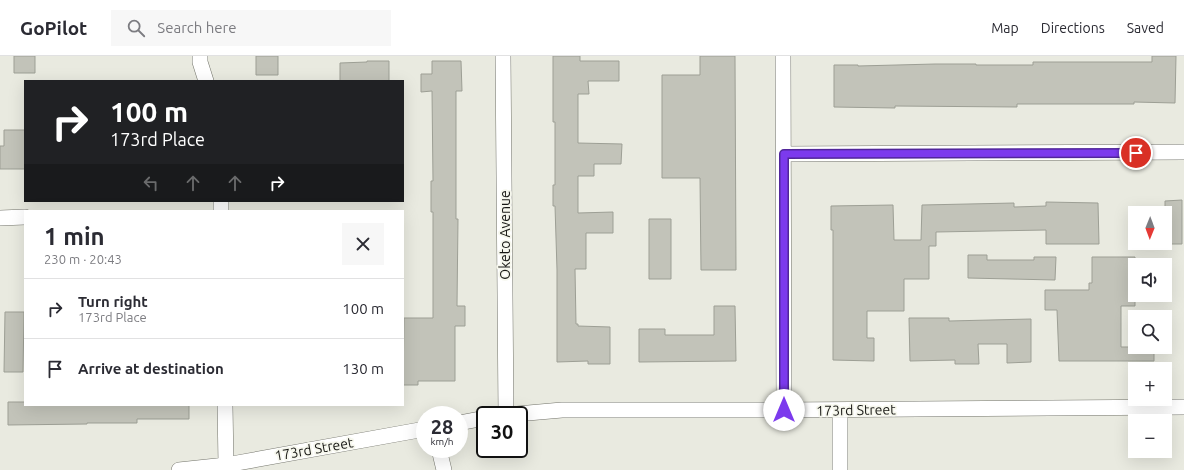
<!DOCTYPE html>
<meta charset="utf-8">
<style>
:root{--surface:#fff;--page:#f7f7f7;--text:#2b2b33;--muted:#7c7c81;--line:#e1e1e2}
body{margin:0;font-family:Ubuntu,sans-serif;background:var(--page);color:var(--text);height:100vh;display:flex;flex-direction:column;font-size:15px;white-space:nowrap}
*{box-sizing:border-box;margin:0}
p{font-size:13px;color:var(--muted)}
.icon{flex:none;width:22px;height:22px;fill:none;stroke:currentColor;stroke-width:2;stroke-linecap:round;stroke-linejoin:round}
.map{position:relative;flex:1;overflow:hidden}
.side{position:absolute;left:24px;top:154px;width:380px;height:196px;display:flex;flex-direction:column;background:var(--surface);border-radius:0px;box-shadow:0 4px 16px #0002}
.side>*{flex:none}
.top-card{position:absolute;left:24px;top:24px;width:380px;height:122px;border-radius:0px;box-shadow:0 4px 16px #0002;background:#202124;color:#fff;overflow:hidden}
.needle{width:26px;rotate:181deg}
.tools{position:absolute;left:1128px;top:150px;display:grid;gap:8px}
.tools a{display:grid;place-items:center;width:44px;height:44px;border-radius:0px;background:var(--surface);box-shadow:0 4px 16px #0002;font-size:20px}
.speed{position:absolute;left:416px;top:350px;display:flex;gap:8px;font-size:20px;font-weight:700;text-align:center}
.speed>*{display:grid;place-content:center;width:52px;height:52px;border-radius:50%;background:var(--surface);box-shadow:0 4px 16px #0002;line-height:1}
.speed small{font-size:10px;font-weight:400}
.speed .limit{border:2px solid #111;border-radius:6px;background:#fff;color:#111}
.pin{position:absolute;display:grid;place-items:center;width:34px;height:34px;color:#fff;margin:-17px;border:2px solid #fff;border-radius:50%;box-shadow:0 1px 4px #0007}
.me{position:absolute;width:44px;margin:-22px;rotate:0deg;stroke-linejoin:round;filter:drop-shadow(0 0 3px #0008)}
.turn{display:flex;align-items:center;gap:14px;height:84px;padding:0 20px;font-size:18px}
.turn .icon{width:52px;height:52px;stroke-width:2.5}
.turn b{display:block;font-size:28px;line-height:34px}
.lanes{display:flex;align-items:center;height:38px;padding:0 20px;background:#0003;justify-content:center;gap:20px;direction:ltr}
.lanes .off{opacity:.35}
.round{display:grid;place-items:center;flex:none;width:42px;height:42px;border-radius:0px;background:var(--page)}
.summary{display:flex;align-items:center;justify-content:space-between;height:68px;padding:0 20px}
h1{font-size:24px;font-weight:600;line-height:30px}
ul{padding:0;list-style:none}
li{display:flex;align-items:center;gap:12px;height:60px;padding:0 20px;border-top:1px solid var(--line)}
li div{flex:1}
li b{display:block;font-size:15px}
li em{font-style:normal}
header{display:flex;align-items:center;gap:24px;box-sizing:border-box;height:56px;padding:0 20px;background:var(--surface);border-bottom:1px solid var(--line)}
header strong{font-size:19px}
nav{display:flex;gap:22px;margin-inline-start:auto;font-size:14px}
.search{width:280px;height:36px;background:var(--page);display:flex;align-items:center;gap:10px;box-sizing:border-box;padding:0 14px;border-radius:0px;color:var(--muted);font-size:15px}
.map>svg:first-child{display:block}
.building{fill:#c2c3b9;stroke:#9d9f95}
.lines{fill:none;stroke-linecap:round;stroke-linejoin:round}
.street-casing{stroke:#73746b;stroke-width:16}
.street{stroke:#fff;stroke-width:15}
.route-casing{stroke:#51269a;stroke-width:10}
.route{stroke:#7c3aed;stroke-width:7}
.labels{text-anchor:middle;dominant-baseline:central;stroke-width:3.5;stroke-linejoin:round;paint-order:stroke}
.street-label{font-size:14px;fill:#181815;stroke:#f6f7ed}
</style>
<header>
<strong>GoPilot</strong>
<div class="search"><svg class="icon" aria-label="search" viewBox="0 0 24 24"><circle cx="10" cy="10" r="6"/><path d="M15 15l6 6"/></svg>Search here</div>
<nav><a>Map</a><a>Directions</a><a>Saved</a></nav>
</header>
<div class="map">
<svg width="1184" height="414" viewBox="0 0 1184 414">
<rect width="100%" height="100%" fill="#e9eae0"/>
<path class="building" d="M 14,0 L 35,0 L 35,17 L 14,17 Z
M 256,0 L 278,0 L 278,19 L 256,19 Z
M 553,0 L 580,0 L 580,5 L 619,5 L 619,25 L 588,25 L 589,38 L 578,38 L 578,87 L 622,88 L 621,108 L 594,108 L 594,120 L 578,120 L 578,157 L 613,156 L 613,177 L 586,177 L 586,213 L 575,213 L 576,268 L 578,268 L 578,270 L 610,271 L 610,308 L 588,308 L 588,305 L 557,306 L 557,214 L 555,150 L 553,150 L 553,129 L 555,129 L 555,66 L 553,66 Z
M 700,0 L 735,0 L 736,214 L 701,214 L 700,122 L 662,122 L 662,19 L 700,19 Z
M 1152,0 L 1176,0 L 1175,47 L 1134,46 L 1134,48 L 1017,48 L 1017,51 L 895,50 L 895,52 L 834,51 L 834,9 L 858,9 L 858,10 L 935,8 L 976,8 L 976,9 L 1033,9 L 1033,6 L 1152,6 Z
M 367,5 L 389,5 L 389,25 L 340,25 L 340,7 L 367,6 Z
M 432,5 L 461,5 L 462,35 L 456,35 L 456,163 L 458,163 L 457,250 L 465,250 L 465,270 L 455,270 L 455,325 L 418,325 L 418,329 L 403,329 L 404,262 L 433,262 L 433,156 L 431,156 L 431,125 L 433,125 L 432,35 L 421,36 L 421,18 L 432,18 Z
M 4,74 L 25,74 L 25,113 L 0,113 L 0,90 L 4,90 Z
M 1182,144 L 1182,188 L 1165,188 L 1165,145 Z
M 1046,146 L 1098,147 L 1099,188 L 1046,188 L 1046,174 L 936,176 L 936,190 L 929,190 L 929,223 L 904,223 L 904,255 L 867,255 L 867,282 L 874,282 L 874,305 L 833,304 L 833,174 L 831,174 L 831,150 L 893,149 L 894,184 L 921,184 L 922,149 L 1014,147 L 1014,151 L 1046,150 Z
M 649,163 L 671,163 L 671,223 L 649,223 Z
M 968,199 L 987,199 L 987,204 L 1034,204 L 1034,201 L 1056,201 L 1055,224 L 968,222 Z
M 1092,201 L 1135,201 L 1135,250 L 1121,250 L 1121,291 L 1154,291 L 1154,305 L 1059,305 L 1057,254 L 1045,254 L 1045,234 L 1089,234 L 1089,227 L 1092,227 Z
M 714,250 L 735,250 L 736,305 L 639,306 L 639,273 L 665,273 L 665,279 L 714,279 Z
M 5,256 L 24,256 L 23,316 L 4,316 Z
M 909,262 L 949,262 L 949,265 L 1031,263 L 1031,306 L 1007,307 L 1007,288 L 978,288 L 979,308 L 955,308 L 955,304 L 910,305 Z
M 8,346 L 25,346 L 25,349 L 189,349 L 189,363 L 137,363 L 137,367 L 87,367 L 87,368 L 8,369 Z"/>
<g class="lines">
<g class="street-casing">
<path id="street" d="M 200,0 L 200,6 L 206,25
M 503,0 L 506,359
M 783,0 L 784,354
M 784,98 L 1184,96
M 221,145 L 221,155
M 0,162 L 25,161
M 225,349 L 226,409
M 840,354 L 840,414
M 505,359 L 562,354 L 784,354 L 1184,351
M 459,367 L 485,362
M 439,393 L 444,414
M 179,414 L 226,409 L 425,373"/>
</g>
<use href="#street" class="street"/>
</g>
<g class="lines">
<g class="route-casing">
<path id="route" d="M 784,354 L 784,98 L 1136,97"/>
</g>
<use href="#route" class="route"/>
</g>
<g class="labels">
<g class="street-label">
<text transform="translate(505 179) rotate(-90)">Oketo Avenue</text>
<text transform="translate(856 354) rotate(-1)">173rd Street</text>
<text transform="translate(314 393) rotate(-10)">173rd Street</text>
</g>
</g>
</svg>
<div class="tools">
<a><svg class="needle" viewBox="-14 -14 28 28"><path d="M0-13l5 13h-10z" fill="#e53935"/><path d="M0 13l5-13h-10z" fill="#7c7c81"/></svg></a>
<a><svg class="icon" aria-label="sound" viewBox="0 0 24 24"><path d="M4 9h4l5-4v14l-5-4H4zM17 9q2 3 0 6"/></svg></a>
<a><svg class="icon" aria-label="search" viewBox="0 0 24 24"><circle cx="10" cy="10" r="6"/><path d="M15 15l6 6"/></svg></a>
<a>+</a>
<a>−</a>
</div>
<div class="speed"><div>28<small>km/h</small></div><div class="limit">30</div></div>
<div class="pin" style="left:1136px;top:97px;background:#d93025"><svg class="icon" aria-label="arrive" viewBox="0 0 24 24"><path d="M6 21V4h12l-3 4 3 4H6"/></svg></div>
<svg class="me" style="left:784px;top:354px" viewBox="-20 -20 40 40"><circle r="19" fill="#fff"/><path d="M0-13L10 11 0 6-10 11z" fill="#7c3aed"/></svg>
<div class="top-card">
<div class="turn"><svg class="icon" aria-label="right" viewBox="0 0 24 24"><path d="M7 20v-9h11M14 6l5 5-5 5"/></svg><div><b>100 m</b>173rd Place</div></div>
<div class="lanes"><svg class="icon off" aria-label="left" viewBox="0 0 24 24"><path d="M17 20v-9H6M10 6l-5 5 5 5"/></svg><svg class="icon off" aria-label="ahead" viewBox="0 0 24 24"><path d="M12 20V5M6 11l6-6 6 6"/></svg><svg class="icon off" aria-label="ahead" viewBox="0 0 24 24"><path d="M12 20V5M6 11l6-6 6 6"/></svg><svg class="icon" aria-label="right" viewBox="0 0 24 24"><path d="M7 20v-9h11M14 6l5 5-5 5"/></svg></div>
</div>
<section class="side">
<div class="summary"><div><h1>1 min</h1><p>230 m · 20:43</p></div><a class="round"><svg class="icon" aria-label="close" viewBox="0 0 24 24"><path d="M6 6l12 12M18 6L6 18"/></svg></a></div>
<ul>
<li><svg class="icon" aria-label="right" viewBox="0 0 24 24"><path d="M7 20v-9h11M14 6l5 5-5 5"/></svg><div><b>Turn right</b><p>173rd Place</p></div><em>100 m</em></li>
<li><svg class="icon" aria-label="arrive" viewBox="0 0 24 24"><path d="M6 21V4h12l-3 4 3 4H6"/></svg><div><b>Arrive at destination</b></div><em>130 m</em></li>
</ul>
</section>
</div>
